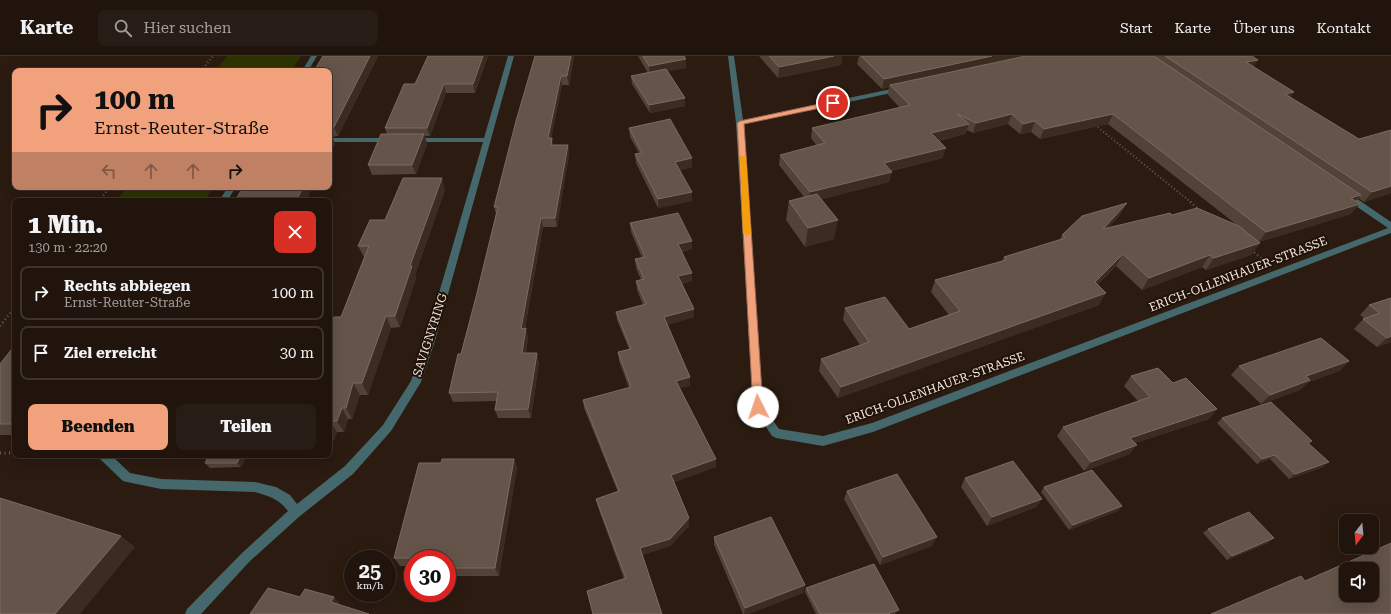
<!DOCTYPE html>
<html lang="de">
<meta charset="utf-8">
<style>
:root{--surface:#20140d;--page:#281d16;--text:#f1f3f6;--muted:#a29e9d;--line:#3d332e;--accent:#f1a17c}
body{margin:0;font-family:"Roboto Serif",serif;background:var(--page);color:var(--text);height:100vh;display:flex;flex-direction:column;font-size:15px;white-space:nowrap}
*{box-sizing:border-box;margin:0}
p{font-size:13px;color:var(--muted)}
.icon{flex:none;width:22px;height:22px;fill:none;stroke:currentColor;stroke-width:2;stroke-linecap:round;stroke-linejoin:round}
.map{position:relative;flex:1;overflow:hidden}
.side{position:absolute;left:12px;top:142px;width:320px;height:260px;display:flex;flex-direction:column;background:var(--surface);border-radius:8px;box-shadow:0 4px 16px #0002,0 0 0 1px var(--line)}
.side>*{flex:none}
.hud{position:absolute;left:12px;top:12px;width:320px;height:122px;border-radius:8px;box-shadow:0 4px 16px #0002,0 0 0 1px var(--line);background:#f1a17c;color:#111;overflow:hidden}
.needle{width:26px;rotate:196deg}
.tools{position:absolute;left:1339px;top:458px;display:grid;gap:8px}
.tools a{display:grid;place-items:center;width:40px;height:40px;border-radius:8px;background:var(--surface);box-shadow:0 4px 16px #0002,0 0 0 1px var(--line);font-size:20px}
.speed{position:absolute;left:344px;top:494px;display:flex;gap:8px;font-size:20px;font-weight:700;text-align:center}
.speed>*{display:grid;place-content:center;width:52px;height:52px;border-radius:50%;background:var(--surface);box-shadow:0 4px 16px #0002,0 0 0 1px var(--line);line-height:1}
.speed small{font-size:10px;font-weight:400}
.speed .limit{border:6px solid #d22;background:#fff;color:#111}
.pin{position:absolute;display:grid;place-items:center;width:34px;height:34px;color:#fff;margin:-17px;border:2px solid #fff;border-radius:50%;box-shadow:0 1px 4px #0007}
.me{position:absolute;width:44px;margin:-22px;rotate:356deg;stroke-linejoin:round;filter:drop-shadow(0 0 3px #0008)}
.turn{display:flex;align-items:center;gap:14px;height:84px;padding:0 16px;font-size:18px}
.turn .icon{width:52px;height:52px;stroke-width:2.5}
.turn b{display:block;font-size:28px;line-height:34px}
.lanes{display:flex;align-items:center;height:38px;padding:0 16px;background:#0003;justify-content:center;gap:20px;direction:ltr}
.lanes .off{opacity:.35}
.round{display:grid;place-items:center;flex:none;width:42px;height:42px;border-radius:8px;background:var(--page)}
.summary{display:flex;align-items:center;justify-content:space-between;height:68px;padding:0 16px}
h1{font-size:24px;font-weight:800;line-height:30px}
.cta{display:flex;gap:8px;margin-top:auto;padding:8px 16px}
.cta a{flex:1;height:46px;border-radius:8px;background:var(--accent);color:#111;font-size:16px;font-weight:800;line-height:46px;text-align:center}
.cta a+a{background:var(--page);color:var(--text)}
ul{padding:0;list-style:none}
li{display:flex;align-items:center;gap:12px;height:54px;margin:0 8px 6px;padding:0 8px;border:2px solid var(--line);border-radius:8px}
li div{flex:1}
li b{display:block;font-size:15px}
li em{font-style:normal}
header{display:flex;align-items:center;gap:24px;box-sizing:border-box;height:56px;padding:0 20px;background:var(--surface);border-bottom:1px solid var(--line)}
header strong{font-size:19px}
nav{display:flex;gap:22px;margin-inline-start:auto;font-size:14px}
.search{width:280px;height:36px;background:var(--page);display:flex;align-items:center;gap:10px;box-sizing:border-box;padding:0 14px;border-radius:8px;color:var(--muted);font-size:15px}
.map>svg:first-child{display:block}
.green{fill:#2e3400}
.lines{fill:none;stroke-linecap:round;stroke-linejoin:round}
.path-far2{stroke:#6a5c53;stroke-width:2;stroke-dasharray:1 2.5;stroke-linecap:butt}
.path-far1{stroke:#6a5c53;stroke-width:2.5;stroke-dasharray:1 3;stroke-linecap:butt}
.path{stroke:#6a5c53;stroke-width:3;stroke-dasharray:1 3.5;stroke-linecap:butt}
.street{fill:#45686c;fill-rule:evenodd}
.wall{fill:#524237}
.shaded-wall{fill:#3b2b20}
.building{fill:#645449;stroke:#7a6b61;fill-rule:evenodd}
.route{fill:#f1a17c;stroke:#9d6951}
.slow{fill:#f59e0b}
.labels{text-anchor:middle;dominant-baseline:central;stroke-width:4;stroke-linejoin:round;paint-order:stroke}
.street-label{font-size:12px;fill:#f4e9e2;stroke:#211208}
</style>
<header>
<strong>Karte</strong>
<div class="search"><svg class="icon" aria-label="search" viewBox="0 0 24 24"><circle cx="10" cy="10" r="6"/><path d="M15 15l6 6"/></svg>Hier suchen</div>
<nav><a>Start</a><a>Karte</a><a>Über uns</a><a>Kontakt</a></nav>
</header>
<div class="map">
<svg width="1391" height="558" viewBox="0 0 1391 558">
<rect width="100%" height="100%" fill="#2b1b11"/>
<path class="green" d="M 227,0 L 301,0 L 291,15 L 216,15 Z
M 127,131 L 213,131 L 207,141 L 119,141 Z"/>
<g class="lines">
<path class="path-far2" d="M 201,15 L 213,0
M 1095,69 L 1192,147
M 99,145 L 110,131"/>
<path class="path-far1" d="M 1190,146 L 1200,154
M 1251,194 L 1261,202
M 0,270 L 15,251"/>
<path class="path" d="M 0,397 L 15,397"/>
<path class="street" d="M 311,0 L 317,0 L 308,15 L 302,15 Z
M 508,0 L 514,0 L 435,285 L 421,326 L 391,375 L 353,418 L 300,460 L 250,505 L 201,558 L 185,558 L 187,553 L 242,497 L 288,455 C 279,443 269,440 255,436 L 161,433 L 127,426 L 123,425 L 99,402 L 97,399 L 111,399 L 130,417 L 161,423 L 255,426 L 276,431 L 290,439 L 297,448 L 345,410 L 383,369 L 411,325 L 425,285 L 483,86 L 413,86 L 409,84 L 413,82 L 484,82 Z
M 728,0 L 734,0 L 743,64 L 901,31 L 905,33 L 901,35 L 744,68 L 763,350 L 779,373 L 823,380 L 872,367 L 1388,172 L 1347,144 L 1346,142 L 1347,140 L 1353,140 L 1391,166 L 1391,177 L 873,376 L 823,390 L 776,382 L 772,380 L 753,351 L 736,67 Z
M 329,82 L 391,82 L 395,84 L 391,86 L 329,86 Z
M 228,131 L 236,131 L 227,145 L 219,145 Z"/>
</g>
<path class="wall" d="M 323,0 L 378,0 L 338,80 L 332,81 L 335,88 L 329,99 L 329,15 Z
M 488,0 L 475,37 L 446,37 L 430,80 L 425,80 L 427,88 L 416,118 L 372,119 L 368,109 L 387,78 L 385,72 L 415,28 Z
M 535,0 L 574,0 L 569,29 L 562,29 L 551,82 L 553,89 L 568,89 L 569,98 L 557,171 L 543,171 L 525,272 L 528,281 L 526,297 L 539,306 L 531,362 L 498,362 L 495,354 L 497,345 L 453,346 L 449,337 L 461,298 L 476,241 L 496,158 L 494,151 Z
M 638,0 L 684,0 L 686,3 L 686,12 L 668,15 L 685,42 L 685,50 L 650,57 L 632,28 L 631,20 L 648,17 Z
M 759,0 L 842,0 L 841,9 L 778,22 Z
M 859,0 L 1252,0 L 1254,11 L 1294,36 L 1290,41 L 1391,137 L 1364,146 L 1358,142 L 1355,145 L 1351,158 L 1259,186 L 1260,187 L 1251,199 L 1206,214 L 1202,211 L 1142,234 L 1116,210 L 1098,228 L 1099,249 L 838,342 L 819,315 L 821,303 L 860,289 L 843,264 L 845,252 L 909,273 L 949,259 L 931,236 L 935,224 L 1002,205 L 1004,201 L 1060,184 L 1062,179 L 1120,159 L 1108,172 L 1172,159 L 1237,169 L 1108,68 L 1040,83 L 1031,76 L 1020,78 L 1008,68 L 973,77 L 967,74 L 965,78 L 939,85 L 943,102 L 891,115 L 889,126 L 822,143 L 834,183 L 805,191 L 786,164 L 789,145 L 804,141 L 779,109 L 780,99 L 817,90 L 811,82 L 812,72 L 900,52 L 888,39 L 889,31 L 882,33 L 857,8 Z
M 629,72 L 692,102 L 692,111 L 680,114 L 692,136 L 692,145 L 658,152 L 636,107 L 635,98 L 639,97 L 630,81 Z
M 445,134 L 415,219 L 416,222 L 400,271 L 391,272 L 368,339 L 360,339 L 352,363 L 348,363 L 344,376 L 337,376 L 334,384 L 330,384 L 329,387 L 329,264 L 332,264 L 341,261 L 364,201 L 358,190 L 385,164 Z
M 630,167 L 692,185 L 692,193 L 682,196 L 692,225 L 682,228 L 694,253 L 694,261 L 667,269 L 690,321 L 690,330 L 680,332 L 716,411 L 674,426 L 689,470 L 670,490 L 642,499 L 662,558 L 624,523 L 598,451 L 596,443 L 618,436 L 584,352 L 583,344 L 629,332 L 619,305 L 618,296 L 629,293 L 617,264 L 616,256 L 643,249 L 637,234 L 636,225 L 641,224 L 636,212 L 635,203 L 642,202 L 631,176 Z
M 1391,242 L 1391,286 L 1377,291 L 1354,273 L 1364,262 L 1360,259 L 1369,249 Z
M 15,289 L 15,379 L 0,379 L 0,308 Z
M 1349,305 L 1339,315 L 1309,326 L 1300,334 L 1261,348 L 1231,319 L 1239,310 Z
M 1131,320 L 1173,327 L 1217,353 L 1209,363 L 1135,387 L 1130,398 L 1084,415 L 1057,380 L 1063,371 L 1138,345 L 1124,330 Z
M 1222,362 L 1309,388 L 1323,411 L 1289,423 L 1270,403 L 1257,408 L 1217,367 Z
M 247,399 L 241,411 L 210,412 L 205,407 Z
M 514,403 L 517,412 L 499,520 L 447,520 L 447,503 L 413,503 L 413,510 L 400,510 L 394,502 L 441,407 Z
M 965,422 L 1042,443 L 1036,451 L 987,470 L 961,431 Z
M 1044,431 L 1122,450 L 1118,455 L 1069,474 L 1041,436 Z
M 847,435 L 932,490 L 880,509 L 844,443 Z
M 1208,473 L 1268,487 L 1227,504 L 1203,477 Z
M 714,481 L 805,529 L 803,537 L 748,558 L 743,558 L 714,489 Z
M 806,532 L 899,554 L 895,558 L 816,558 L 805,536 Z"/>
<path class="shaded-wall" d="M 370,0 L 378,0 L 338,80 L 334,71 Z
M 483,0 L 488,0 L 475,37 L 473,28 Z
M 571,0 L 574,0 L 569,29 L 567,20 Z
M 834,0 L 842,0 L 841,9 L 778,22 L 779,11 Z
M 992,0 L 1035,0 L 890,29 L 889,31 L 882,33 L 884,23 Z
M 686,3 L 686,12 L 650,19 L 649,10 Z
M 1258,4 L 1252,13 L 1246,6 Z
M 561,20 L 562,29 L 549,91 L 548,82 Z
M 444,28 L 446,37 L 430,80 L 427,72 Z
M 1294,36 L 1288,45 L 1285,38 Z
M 685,42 L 685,50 L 650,57 L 649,49 Z
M 1012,58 L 1008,68 L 973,77 L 976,67 Z
M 1113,58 L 1108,68 L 1040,83 L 1044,73 Z
M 1035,65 L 1031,76 L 1020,78 L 1023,68 Z
M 969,68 L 965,78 L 928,87 L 931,77 Z
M 331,78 L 335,88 L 329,99 L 329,81 Z
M 424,78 L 427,88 L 416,118 L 412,109 Z
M 552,82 L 554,91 L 551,89 Z
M 568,89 L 569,98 L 557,171 L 555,162 Z
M 946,92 L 943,102 L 881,117 L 884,107 Z
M 692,102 L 692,111 L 676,115 L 675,106 Z
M 892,116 L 889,126 L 808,147 L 810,136 Z
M 442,122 L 445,134 L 415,219 L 416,222 L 400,271 L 395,260 L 410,210 Z
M 1391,130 L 1391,137 L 1364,146 L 1372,136 Z
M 303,131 L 313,131 L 306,145 L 296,145 Z
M 692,136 L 692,145 L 658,152 L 658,143 Z
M 1361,139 L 1352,149 L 1351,142 Z
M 1127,147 L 1120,159 L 1096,185 L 1103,173 Z
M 1360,148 L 1351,158 L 1259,186 L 1266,176 Z
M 541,162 L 543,171 L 523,281 L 521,273 Z
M 838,164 L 834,183 L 805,191 L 808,172 Z
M 692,185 L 692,193 L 678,197 L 678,188 Z
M 1260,187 L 1251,199 L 1206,214 L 1214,202 Z
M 1123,198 L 1116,210 L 1089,238 L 1095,226 Z
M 1210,199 L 1202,211 L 1142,234 L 1149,222 Z
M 692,217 L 692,225 L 678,229 L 678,220 Z
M 1106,237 L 1099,249 L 838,342 L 841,331 Z
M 694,253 L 694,261 L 664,270 L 664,261 Z
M 386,260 L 391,272 L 368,339 L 362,327 Z
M 526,272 L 528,281 L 524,306 L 522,297 Z
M 1391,280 L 1391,286 L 1377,291 L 1387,282 Z
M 537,297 L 539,306 L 531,362 L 528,353 Z
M 1349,305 L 1339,315 L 1309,326 L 1300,334 L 1261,348 L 1270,339 L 1306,320 Z
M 690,321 L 690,330 L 676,333 L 676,325 Z
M 353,327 L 360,339 L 352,363 L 346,352 Z
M 342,352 L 348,363 L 344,376 L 337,365 Z
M 1217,353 L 1209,363 L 1123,391 L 1130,382 Z
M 330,365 L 337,376 L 334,384 L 329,377 L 329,368 Z
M 1137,389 L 1130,398 L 1084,415 L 1091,406 Z
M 241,399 L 247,399 L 241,411 L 237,407 Z
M 1275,399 L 1270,403 L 1257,408 L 1262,403 Z
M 514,403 L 517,412 L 499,520 L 495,512 Z
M 716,403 L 716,411 L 671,427 L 671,419 Z
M 1329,406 L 1323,411 L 1289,423 L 1295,418 Z
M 1042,443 L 1036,451 L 987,470 L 992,461 Z
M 1122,450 L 1118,455 L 1069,474 L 1073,469 Z
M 689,462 L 689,470 L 670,490 L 641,499 L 640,492 Z
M 121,480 L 135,491 L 80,558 L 55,558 Z
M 937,481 L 932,490 L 880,509 L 883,501 Z
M 1274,482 L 1268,487 L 1227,504 L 1232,500 Z
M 805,529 L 803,537 L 748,558 L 744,558 L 745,552 Z
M 334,541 L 341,549 L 338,554 L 331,546 Z
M 899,554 L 896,557 L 888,558 L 889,557 Z"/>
<path class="building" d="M 323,0 L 370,0 L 334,71 L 329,71 L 329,15 L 314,15 Z
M 428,0 L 483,0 L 473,28 L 444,28 L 427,72 L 385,72 L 404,28 L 415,28 Z
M 535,0 L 571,0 L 567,20 L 561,20 L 548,82 L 552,82 L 551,89 L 568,89 L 555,162 L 541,162 L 521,273 L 526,272 L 522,297 L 537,297 L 528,353 L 495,354 L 498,336 L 449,337 L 458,298 L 461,298 L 476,241 L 498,151 L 494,151 L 516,65 Z
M 643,0 L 684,0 L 686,3 L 649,10 Z
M 769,0 L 834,0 L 779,11 Z
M 861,0 L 992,0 L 884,23 Z
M 1026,0 L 1154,0 L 1361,139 L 1351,142 L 1360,148 L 1266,176 L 1113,58 L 1044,73 L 1035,65 L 1023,68 L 1012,58 L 976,67 L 957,58 L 969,68 L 931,77 L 946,92 L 884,107 L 892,116 L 810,136 L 780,99 L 825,87 L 812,72 L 910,49 L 890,29 Z
M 1165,0 L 1252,0 L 1258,4 L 1246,6 L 1294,36 L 1285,38 L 1359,83 L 1391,74 L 1391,130 L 1372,136 Z
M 666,13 L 685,42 L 649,49 L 631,20 Z
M 670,63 L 692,102 L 675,106 L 692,136 L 658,143 L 635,98 L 642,97 L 629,72 Z
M 381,78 L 424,78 L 412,109 L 368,109 Z
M 403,122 L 442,122 L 410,210 L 412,210 L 395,260 L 386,260 L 362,327 L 353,327 L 346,352 L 342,352 L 337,365 L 330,365 L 329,368 L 329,264 L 332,264 L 334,261 L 341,261 L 369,190 L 358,190 L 370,164 L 385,164 Z
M 243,131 L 303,131 L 296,145 L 235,145 Z
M 817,138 L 838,164 L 808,172 L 789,145 Z
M 1127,147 L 1103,173 L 1170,157 L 1172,159 L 1197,152 L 1239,170 L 1260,187 L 1214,202 L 1210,199 L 1149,222 L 1123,198 L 1095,226 L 1106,237 L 841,331 L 821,303 L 869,286 L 845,252 L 885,241 L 909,273 L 960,255 L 935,224 L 1006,204 L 1004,201 L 1065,182 L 1062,179 L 1082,160 Z
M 678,157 L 692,185 L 678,188 L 692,217 L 678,220 L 694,253 L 664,261 L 690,321 L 676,325 L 716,403 L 671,419 L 689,462 L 670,483 L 640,492 L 662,558 L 593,558 L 587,535 L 626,522 L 596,443 L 619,435 L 583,344 L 631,331 L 618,296 L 631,293 L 616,256 L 646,248 L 636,225 L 644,223 L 635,203 L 645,201 L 630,167 Z
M 1391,242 L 1391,280 L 1387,282 L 1363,263 L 1380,257 L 1369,249 Z
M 1321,282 L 1349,305 L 1306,320 L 1310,324 L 1270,339 L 1239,310 Z
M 15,289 L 15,368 L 0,368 L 0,308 Z
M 1158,312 L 1173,327 L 1186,322 L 1217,353 L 1130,382 L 1137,389 L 1091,406 L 1063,371 L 1150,341 L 1131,320 Z
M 1271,346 L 1312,385 L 1308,387 L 1329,406 L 1295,418 L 1275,399 L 1262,403 L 1222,362 Z
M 209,399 L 241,399 L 237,407 L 205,407 Z
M 442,403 L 514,403 L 495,512 L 447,512 L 447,503 L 418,503 L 418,502 L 394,502 L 419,407 L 441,407 Z
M 1013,405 L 1042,443 L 992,461 L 965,422 Z
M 1092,414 L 1122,450 L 1073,469 L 1044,431 Z
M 897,418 L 937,481 L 883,501 L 847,435 Z
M 0,442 L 121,480 L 55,558 L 0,558 Z
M 1249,456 L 1274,482 L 1232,500 L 1208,473 Z
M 771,461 L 805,529 L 745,552 L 714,481 Z
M 1391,487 L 1391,558 L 1211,558 L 1301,520 L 1305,525 L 1362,500 ZM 1346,513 L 1372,513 L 1372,539 L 1346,539 Z
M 874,508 L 899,554 L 889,557 L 890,558 L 820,558 L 806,532 Z
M 268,532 L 300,541 L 305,533 L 334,541 L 331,546 L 369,558 L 250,558 Z"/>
<path class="route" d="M 833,45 L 835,46 L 835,49 L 744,68 L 763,351 L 762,354 L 755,354 L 753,351 L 737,67 L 740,65 Z"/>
<path class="slow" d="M 740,100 L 745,100 L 746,102 L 751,177 L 747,180 L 743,177 Z"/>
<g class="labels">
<g class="street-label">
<text transform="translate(1238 218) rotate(-21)">ERICH-OLLENHAUER-STRASSE</text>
<text transform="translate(430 279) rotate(-72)">SAVIGNYRING</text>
<text transform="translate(935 332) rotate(-20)">ERICH-OLLENHAUER-STRASSE</text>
</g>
</g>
</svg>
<div class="tools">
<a><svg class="needle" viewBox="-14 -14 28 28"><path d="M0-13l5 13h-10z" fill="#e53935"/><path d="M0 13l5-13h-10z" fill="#a29e9d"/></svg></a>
<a><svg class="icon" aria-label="sound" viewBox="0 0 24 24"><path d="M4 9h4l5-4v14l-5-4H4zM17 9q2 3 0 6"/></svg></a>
</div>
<div class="speed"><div>25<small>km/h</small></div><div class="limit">30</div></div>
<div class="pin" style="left:833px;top:47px;background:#d93025"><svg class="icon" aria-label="arrive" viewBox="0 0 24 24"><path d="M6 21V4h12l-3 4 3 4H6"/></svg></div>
<svg class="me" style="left:758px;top:351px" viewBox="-20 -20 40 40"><circle r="19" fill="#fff"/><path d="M0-13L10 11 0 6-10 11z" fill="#f1a17c"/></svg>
<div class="hud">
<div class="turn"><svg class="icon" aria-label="right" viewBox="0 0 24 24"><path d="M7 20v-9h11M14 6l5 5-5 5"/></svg><div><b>100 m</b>Ernst-Reuter-Straße</div></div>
<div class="lanes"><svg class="icon off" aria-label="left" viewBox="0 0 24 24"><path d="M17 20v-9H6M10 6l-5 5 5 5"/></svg><svg class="icon off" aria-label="ahead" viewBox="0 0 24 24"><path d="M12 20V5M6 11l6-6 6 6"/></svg><svg class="icon off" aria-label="ahead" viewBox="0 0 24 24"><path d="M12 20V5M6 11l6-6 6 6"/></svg><svg class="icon" aria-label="right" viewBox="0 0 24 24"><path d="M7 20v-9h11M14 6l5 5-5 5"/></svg></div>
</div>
<section class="side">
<div class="summary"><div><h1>1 Min.</h1><p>130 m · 22:20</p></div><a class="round" style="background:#d93025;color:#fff"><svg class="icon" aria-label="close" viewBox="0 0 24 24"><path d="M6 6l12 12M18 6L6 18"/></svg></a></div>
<ul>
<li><svg class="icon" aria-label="right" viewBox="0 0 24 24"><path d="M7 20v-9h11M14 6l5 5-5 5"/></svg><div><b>Rechts abbiegen</b><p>Ernst-Reuter-Straße</p></div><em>100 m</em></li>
<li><svg class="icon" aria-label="arrive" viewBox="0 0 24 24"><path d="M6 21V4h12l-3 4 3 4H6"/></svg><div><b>Ziel erreicht</b></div><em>30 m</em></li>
</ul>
<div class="cta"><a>Beenden</a><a>Teilen</a></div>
</section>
</div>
